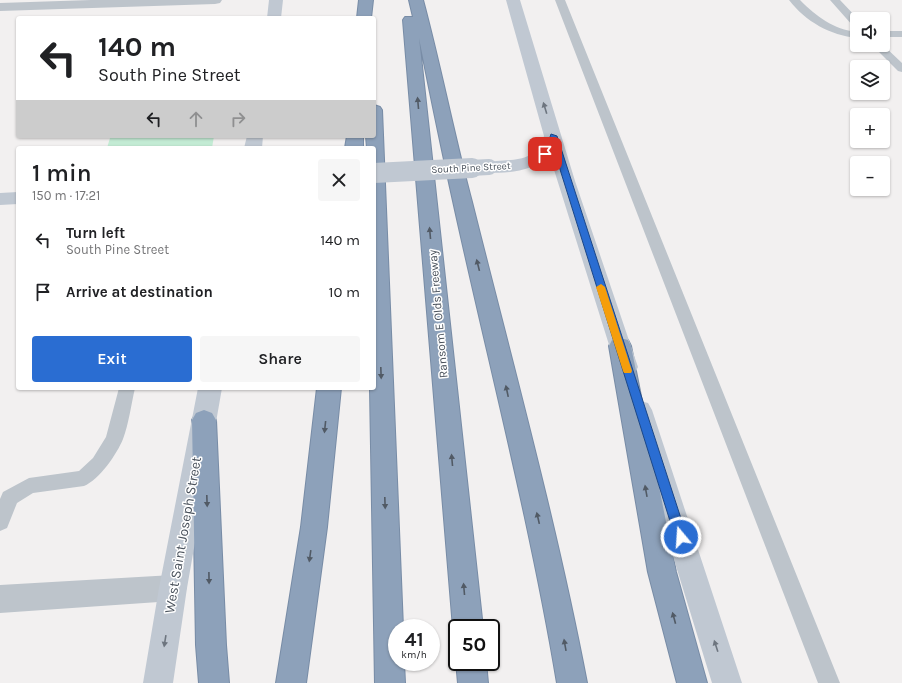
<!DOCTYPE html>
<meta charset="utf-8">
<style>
:root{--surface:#fff;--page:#f6f6f6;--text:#202124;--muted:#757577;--accent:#2a6dd2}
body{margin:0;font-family:Karla,sans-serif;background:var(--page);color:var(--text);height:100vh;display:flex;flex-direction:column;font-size:15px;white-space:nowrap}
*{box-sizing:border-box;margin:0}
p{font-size:13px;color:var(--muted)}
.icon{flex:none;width:22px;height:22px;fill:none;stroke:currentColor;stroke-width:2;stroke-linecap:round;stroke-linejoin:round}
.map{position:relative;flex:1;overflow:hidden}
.panel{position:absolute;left:16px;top:146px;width:360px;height:244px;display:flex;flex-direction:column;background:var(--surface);border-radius:4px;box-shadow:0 1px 3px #0004}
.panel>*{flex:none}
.banner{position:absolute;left:16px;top:16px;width:360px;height:122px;border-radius:4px;box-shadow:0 1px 3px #0004;background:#fff;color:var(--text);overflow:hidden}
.fabs{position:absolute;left:850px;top:12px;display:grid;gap:8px}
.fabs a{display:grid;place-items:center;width:40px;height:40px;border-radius:4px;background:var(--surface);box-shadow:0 1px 3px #0004;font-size:20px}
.speed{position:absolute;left:388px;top:619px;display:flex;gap:8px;font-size:20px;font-weight:700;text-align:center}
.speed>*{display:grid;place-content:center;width:52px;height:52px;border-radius:50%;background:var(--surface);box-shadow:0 1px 3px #0004;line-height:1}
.speed small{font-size:10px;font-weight:400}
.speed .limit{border:2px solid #111;border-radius:6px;background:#fff;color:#111}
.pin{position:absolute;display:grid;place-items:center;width:34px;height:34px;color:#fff;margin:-17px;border-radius:8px;box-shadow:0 2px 6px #0006}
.me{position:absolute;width:44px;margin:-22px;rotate:342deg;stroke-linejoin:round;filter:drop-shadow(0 0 3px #0008)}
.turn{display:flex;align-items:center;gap:14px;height:84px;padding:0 16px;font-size:18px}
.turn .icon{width:52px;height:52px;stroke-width:2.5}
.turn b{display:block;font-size:28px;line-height:34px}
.lanes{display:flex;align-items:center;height:38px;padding:0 16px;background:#0003;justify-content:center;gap:20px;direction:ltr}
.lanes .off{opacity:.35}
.round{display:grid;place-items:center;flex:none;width:42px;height:42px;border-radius:4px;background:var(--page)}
.head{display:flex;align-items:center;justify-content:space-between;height:68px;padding:0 16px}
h1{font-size:24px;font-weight:600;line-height:30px}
.cta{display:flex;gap:8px;margin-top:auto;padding:8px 16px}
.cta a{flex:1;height:46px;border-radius:4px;background:var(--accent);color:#fff;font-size:16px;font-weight:600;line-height:46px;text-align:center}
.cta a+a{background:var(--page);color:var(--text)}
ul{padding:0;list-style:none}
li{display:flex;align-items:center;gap:12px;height:52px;padding:0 16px}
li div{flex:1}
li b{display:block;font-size:15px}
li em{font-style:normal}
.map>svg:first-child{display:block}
.green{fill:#c3ebd4}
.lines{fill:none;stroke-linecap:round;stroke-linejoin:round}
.highway-casing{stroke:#788ca6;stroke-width:2}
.lane{fill:#bdc4cb;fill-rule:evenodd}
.street{fill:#bdc4cb;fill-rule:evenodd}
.secondary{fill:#c0c8d2;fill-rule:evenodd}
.highway{fill:#8da1ba;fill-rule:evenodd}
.secondary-bridge-far1{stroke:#c0c8d2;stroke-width:16}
.secondary-bridge{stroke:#c0c8d2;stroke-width:20}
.oneway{fill:#515a65}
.oneway2{fill:#6d757f}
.route{fill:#2a6dd2;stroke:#1b4788}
.slow{fill:#f59e0b}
.labels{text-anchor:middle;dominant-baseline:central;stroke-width:3;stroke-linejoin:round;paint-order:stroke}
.far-street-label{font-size:10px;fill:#4a525c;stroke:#fff}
.street-label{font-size:12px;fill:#4a525c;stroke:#fff}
.near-street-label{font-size:14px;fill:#4a525c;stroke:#fff}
</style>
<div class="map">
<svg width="902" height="683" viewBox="0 0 902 683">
<rect width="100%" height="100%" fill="#f2f0f0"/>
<path class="green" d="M 152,136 L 214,136 L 212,148 L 107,148 L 110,138 Z"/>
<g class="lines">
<g class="highway-casing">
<path id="highway" d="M 359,0 L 373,0 L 371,18 L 357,18 Z
M 409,0 L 423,0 C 441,67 454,135 472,202 C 512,362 556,521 587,683 L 557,683 C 530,521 488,361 453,201 C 441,147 430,93 419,38 L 483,628 L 457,628 L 457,636 L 453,628 L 403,20 L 405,17 L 413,17 Z
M 374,105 L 380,107 L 382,110 L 403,628 L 397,628 L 397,662 L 404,662 L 405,683 L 375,683 L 370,388 L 374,388 L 374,148 L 367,148 L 366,136 L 374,136 Z
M 347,136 L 363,136 L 363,148 L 345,148 Z
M 620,338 L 628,340 L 631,346 L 676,572 L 707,683 L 677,683 L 648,572 L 609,346 L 612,340 Z
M 317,388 L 341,388 L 327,527 L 306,683 L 276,683 L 301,527 Z
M 204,410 L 212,413 L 216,420 L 226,645 L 229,683 L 199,683 L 196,645 L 192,420 L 196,413 Z
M 457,659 L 457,662 L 486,662 L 488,683 L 458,683 L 456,662 Z"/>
</g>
<path class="lane" d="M 555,0 L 565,0 L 840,683 L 818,683 Z
M 789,0 L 800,0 C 817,17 833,29 857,32 L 857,38 C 830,35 806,22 789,0 Z
M 830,0 L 840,0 L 858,19 L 857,27 L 853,26 Z
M 883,31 L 902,31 L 902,37 L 883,37 Z
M 872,45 L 883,45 L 902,63 L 902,72 L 898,71 Z
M 119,388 L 135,388 C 131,405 129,423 123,439 C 117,454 99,480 84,486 L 33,493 L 17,503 L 7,528 L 0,531 L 0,499 L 3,492 L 29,478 L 79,471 L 93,458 L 106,437 Z"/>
<path class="street" d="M 91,0 L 222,0 L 220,3 L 215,4 L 0,11 L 0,3 Z
M 173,575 L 183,579 L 187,588 L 183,597 L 173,601 L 0,613 L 0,585 Z"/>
<path class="secondary" d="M 269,0 L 283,0 L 281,18 L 267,18 Z
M 506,0 L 520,0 L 575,181 L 638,367 L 635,373 L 627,376 L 619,373 L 616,367 L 550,157 C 533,170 504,176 483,171 L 480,167 L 483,163 C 507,157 534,167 544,136 Z
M 247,136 L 263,136 L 262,148 L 244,148 Z
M 18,192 L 18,204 L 0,205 L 0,193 Z
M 198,388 L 222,388 L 187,588 L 173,683 L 143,683 L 159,588 Z
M 640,401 L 648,403 L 652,410 L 742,683 L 712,683 L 628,410 L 632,403 Z"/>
<use href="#highway" class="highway"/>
<path class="secondary-bridge-far1" d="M 452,169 L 489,167"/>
<path class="secondary-bridge" d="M 374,173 L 472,168"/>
</g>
<defs><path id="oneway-solid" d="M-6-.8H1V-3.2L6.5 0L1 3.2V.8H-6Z"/></defs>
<g class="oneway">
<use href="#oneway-solid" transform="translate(418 103) rotate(-95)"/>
<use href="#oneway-solid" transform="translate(430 233) rotate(-95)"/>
<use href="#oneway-solid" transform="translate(478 265) rotate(-104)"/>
<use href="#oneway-solid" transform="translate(381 373) rotate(88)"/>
<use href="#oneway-solid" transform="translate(507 391) rotate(-102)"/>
<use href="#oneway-solid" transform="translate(325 427) rotate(96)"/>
<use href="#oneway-solid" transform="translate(452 460) rotate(-95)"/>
<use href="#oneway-solid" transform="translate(646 491) rotate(-100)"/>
<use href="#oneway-solid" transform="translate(207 501) rotate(88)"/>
<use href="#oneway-solid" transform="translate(385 503) rotate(88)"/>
<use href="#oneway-solid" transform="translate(538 518) rotate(-103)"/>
<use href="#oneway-solid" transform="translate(310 556) rotate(98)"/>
<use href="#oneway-solid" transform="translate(209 578) rotate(89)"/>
<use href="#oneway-solid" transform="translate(464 589) rotate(-95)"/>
<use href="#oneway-solid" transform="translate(674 618) rotate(-105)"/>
<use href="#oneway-solid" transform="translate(565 645) rotate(-100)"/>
</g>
<g class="oneway2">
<use href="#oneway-solid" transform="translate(545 108) rotate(-107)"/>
<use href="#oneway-solid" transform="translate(165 641) rotate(99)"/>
<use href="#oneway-solid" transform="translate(716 646) rotate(-108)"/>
</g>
<path class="route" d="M 551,134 L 557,136 L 687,537 L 685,541 L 681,542 L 677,541 L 675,537 L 553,147 L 547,156 L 542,156 L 541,154 L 548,143 Z"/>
<path class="slow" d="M 601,284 L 605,287 L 632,371 L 631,373 L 624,373 L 623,371 L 596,287 Z"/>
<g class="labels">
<g class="far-street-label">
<text transform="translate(471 168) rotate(-3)">South Pine Street</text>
</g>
<g class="street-label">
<text transform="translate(438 314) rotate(-95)">Ransom E Olds Freeway</text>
</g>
<g class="near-street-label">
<text transform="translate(183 535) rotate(-80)">West Saint Joseph Street</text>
</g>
</g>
</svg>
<div class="fabs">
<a><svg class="icon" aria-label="sound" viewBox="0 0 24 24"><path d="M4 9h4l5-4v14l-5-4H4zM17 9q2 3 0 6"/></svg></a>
<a><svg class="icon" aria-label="layers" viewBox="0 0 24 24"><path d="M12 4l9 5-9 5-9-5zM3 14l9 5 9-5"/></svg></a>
<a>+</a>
<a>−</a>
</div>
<div class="speed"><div>41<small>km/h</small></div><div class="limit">50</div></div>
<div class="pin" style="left:545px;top:154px;background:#d93025"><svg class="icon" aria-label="arrive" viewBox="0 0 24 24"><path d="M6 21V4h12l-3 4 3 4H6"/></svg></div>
<svg class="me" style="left:681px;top:537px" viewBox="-20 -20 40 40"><circle r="17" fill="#2a6dd2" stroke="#fff" stroke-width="3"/><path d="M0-11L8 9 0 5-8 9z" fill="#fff"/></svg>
<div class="banner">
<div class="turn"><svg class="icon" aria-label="left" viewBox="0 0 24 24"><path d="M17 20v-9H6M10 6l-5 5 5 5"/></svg><div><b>140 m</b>South Pine Street</div></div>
<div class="lanes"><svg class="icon" aria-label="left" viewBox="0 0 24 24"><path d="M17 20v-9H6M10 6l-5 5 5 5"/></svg><svg class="icon off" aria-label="ahead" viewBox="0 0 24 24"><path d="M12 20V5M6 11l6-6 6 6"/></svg><svg class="icon off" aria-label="right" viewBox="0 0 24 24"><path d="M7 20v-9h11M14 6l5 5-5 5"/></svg></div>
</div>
<section class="panel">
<div class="head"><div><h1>1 min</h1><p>150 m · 17:21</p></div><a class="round"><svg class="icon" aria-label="close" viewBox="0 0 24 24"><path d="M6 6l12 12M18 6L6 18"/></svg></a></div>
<ul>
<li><svg class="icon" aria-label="left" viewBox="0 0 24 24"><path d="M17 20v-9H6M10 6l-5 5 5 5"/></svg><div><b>Turn left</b><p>South Pine Street</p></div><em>140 m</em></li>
<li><svg class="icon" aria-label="arrive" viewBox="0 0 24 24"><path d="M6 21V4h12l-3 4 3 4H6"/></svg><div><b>Arrive at destination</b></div><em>10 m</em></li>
</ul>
<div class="cta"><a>Exit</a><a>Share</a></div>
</section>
</div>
